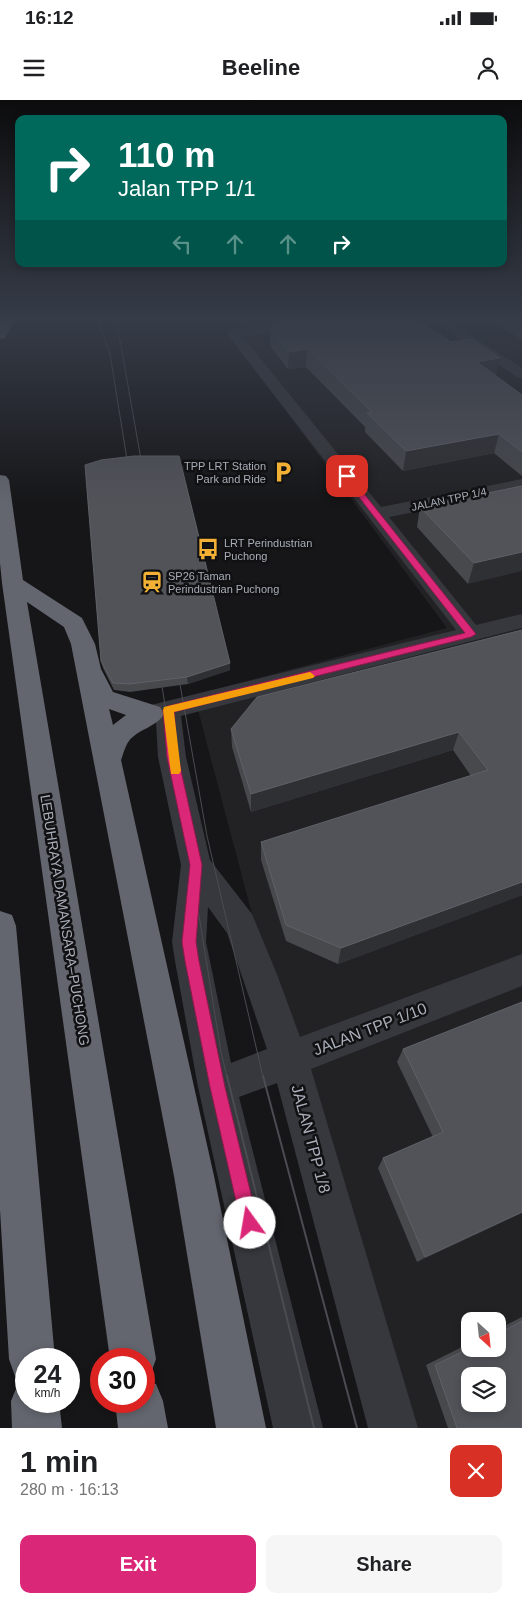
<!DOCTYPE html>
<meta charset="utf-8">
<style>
:root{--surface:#fff;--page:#f6f6f6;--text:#202124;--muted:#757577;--accent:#db2777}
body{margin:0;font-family:Arial,sans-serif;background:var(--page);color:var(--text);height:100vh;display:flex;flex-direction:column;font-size:19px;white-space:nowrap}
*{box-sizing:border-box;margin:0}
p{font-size:16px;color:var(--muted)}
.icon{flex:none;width:28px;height:28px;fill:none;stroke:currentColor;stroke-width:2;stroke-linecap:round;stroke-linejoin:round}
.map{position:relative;height:1328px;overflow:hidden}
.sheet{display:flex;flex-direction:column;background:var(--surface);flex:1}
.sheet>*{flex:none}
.hud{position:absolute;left:15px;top:15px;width:492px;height:152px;border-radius:10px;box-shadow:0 2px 8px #0003;background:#00695c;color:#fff;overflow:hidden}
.needle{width:32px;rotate:153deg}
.buttons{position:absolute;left:461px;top:1212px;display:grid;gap:10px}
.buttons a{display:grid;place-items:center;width:45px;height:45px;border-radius:10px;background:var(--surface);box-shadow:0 2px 8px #0003;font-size:25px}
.speed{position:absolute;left:15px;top:1248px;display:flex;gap:10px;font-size:25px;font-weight:700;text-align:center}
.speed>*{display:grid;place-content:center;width:65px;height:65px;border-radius:50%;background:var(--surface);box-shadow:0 2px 8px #0003;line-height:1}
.speed small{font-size:12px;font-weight:400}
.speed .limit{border:8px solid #d22;background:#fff;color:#111}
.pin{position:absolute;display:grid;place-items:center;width:42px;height:42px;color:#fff;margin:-21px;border-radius:10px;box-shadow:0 2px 8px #0006}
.me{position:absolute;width:55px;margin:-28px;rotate:347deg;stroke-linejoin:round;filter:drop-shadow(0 0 4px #0008)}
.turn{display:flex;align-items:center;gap:18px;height:105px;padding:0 20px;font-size:22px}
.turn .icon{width:65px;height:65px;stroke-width:2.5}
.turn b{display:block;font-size:35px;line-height:42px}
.lanes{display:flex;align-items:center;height:48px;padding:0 20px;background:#0003;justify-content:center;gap:25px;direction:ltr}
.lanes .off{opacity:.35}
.round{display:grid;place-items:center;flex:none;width:52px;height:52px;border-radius:10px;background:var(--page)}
.head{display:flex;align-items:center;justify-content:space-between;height:85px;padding:0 20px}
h1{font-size:30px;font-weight:700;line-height:38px}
.action{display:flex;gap:10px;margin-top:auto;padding:10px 20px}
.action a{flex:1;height:58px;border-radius:10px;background:var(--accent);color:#fff;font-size:20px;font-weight:700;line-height:58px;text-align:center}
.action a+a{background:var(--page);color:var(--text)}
.status{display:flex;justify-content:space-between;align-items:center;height:35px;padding:0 25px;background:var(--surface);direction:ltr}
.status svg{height:14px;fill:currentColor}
header{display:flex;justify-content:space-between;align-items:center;height:65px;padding:0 20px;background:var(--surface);font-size:22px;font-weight:700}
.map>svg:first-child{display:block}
.built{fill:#222225;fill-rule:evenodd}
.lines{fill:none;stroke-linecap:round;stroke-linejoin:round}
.minor{fill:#37383d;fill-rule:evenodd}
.highway{fill:#63666e;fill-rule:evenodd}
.tram-far1{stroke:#4a4c52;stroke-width:1}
.tram{stroke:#4a4c52;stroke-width:2}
.wall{fill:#47494d}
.shaded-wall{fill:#2f3033}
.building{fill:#525359;stroke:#5f6168;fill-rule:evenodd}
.route{fill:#db2777;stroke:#8e194d}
.slow{fill:#f59e0b}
.labels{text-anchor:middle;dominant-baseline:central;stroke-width:5;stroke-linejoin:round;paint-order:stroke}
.far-poi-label{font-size:11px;fill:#a8adb8;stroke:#111113;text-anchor:start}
.far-street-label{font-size:11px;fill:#a8adb8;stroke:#111113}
.street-label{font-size:14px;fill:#a8adb8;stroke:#111113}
.near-street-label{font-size:16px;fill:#a8adb8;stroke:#111113}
</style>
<div class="status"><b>16:12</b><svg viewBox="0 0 49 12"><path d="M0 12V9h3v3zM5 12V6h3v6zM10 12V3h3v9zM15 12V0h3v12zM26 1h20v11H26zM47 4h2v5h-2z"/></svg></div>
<header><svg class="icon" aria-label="menu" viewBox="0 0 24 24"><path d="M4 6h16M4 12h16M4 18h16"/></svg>Beeline<svg class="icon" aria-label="person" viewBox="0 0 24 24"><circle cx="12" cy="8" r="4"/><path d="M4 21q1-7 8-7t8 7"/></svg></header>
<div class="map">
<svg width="522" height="1328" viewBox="0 0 522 1328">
<rect width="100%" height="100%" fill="#161618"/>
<path class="built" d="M 295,219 L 522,219 L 522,1328 L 388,1328 L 194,595 L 447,528 L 225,229 ZM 470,1221 L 498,1221 L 498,1249 L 470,1249 ZM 470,1276 L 498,1276 L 498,1304 L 470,1304 Z"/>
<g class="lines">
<path class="minor" d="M 299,219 L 329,219 L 323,223 L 243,237 L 381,407 L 522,379 L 522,391 L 389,417 L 476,525 L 522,514 L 522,528 L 181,616 L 186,657 L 210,760 L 252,814 L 278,877 L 300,937 L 522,854 L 522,886 L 311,969 L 418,1328 L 368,1328 L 277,983 L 239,997 L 323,1328 L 273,1328 L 198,987 L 175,861 L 172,842 L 181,765 L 158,657 L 156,622 L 151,623 L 142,621 L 138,614 L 142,607 L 151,605 L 456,530 L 227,234 L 234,230 ZM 208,807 L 227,833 L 267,949 L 231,963 L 206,842 Z
M 431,219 L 446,219 L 522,268 L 522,278 L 517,277 Z"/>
<path class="highway" d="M 3,219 L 16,219 L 5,238 L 0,239 L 0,224 Z
M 0,375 L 6,376 L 9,380 L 23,480 L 82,518 L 95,544 L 101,569 L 113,592 L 160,607 L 164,614 C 157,627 138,629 129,641 C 125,646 123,655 121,660 L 214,1076 L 266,1328 L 216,1328 L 174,1076 L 71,544 L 64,527 L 27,502 L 156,1259 L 150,1276 L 144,1278 L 144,1259 L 110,1259 L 2,483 L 0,463 ZM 109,609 L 126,615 L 113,625 Z
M 0,811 L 12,815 L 16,826 L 55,1259 L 26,1259 L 26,1280 L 15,1276 L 9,1259 L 0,1110 Z
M 144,1279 L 156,1284 L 163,1301 L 168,1328 L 118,1328 L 115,1301 L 144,1301 Z
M 26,1281 L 26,1301 L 59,1301 L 62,1328 L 12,1328 L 11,1301 L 18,1284 Z"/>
<path class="tram-far1" d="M 98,219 L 110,254 L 129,372
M 113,219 L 120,240 L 143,371
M 178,573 L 207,736 L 263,977
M 160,574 L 221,952 L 227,977"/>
<path class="tram" d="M 227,976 L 314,1328
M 263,976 L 357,1328"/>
</g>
<path class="wall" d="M 489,219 L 522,219 L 522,240 Z
M 270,229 L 496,276 L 522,295 L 522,376 L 494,353 L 403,371 L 365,332 L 365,327 L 306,267 L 288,269 L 270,246 Z
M 522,386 L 468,484 L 417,427 L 420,407 Z
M 522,530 L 522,795 L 338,864 L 286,841 L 261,760 L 261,742 L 471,676 L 453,650 L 251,712 L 232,647 L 231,629 Z
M 101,561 L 230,563 L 230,570 L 188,584 L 130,592 L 114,590 L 103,568 Z
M 522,902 L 522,1113 L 417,1162 L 378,1068 L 383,1058 L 433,1037 L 397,962 L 403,949 Z
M 522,1217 L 522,1328 L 448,1328 L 426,1265 L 470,1243 L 470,1249 L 498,1249 L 498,1229 Z"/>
<path class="shaded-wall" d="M 307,249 L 306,267 L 288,269 L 289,252 Z
M 500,258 L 496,276 L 477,262 Z
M 499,334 L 494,353 L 403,371 L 406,351 Z
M 522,452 L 522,471 L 468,484 L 474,463 Z
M 230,563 L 230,570 L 188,584 L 187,577 Z
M 459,632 L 453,650 L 251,712 L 251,694 Z
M 522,782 L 522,795 L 338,864 L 341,848 Z
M 522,1112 L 522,1113 L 417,1162 L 425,1157 Z"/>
<path class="building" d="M 279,219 L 417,219 L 451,242 L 472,239 L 500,258 L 477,262 L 522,295 L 522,352 L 499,334 L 406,351 L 367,313 L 372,312 L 307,249 L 289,252 L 270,229 Z
M 134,356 L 179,356 L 230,563 L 187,577 L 129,584 L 113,583 L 101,561 L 85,365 L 101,360 Z
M 522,386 L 522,452 L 474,463 L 420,407 Z
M 522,530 L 522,782 L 341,848 L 286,825 L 261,742 L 488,670 L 459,632 L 251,694 L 231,629 L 257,597 Z
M 522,902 L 522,1112 L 425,1157 L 383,1058 L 443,1032 L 403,949 Z
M 522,1221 L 522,1328 L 457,1328 L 435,1265 L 470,1248 L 470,1249 L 498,1249 L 498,1234 ZM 470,1276 L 498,1276 L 498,1304 L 470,1304 Z"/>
<linearGradient id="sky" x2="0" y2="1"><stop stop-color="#0c0c0d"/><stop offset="0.54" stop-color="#363c48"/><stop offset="1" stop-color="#363c48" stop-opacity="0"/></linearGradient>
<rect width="522" height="405" fill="url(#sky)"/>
<path class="route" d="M 344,375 L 349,375 L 476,534 L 471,537 L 174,612 L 178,657 L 202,765 L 196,842 L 199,861 L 225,987 L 258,1123 L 256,1129 L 250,1132 L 243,1129 L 241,1123 L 210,987 L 185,861 L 182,842 L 190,765 L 167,657 L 163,610 L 168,606 L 465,533 L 344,378 Z"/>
<path class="slow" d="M 310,572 L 315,576 L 313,578 L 174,612 L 181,671 L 179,674 L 171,674 L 163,610 L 164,607 Z"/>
<defs>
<g id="parking-bare" transform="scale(1.725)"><path d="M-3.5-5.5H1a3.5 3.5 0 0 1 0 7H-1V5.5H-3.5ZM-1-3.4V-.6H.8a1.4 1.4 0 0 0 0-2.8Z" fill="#f2b134" stroke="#111113" stroke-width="2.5" paint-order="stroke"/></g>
<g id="bus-bare" transform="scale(1.725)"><path d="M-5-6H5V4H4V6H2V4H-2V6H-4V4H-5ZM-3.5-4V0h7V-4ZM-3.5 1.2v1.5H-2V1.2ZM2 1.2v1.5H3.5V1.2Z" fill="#f2b134" stroke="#111113" stroke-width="2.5" paint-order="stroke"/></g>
<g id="station-bare" transform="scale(1.725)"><path d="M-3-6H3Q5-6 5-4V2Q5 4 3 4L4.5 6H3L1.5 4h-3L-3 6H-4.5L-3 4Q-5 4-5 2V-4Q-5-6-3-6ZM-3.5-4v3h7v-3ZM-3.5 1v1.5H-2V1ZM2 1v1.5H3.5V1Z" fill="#f2b134" stroke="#111113" stroke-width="2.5" paint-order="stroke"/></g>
</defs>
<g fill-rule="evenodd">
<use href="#parking-bare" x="283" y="372"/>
<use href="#bus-bare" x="208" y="449"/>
<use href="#station-bare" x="152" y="482"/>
</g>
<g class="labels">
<g class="far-poi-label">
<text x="266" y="366" text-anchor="end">TPP LRT Station<tspan x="266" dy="13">Park and Ride</tspan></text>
<text x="224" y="443">LRT Perindustrian<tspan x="224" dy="13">Puchong</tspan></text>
<text x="168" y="476">SP26 Taman<tspan x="168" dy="13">Perindustrian Puchong</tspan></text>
</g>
<g class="far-street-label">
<text transform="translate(449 399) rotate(-12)">JALAN TPP 1/4</text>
</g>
<g class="street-label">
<text transform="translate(65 820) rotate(81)">LEBUHRAYA DAMANSARA–PUCHONG</text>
</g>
<g class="near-street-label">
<text transform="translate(370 929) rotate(-21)">JALAN TPP 1/10</text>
<text transform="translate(311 1039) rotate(75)">JALAN TPP 1/8</text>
</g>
</g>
</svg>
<div class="buttons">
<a><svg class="needle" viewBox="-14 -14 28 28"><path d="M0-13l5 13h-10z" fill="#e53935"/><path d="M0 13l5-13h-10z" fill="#757577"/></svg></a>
<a><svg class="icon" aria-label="layers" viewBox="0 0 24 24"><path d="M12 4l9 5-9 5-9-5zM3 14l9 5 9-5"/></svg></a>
</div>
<div class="speed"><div>24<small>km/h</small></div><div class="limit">30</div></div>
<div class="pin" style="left:347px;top:376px;background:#d93025"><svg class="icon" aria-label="arrive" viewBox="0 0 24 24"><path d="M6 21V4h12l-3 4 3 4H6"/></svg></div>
<svg class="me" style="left:250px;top:1123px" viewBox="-20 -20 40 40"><circle r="19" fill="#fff"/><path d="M0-13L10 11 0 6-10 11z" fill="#db2777"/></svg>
<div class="hud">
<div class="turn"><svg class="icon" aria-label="right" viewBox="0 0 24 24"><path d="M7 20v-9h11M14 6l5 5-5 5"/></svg><div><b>110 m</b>Jalan TPP 1/1</div></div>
<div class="lanes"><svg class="icon off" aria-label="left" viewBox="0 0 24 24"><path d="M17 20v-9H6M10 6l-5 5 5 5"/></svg><svg class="icon off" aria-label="ahead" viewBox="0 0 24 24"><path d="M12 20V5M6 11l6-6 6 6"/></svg><svg class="icon off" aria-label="ahead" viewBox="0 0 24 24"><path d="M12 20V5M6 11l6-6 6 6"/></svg><svg class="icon" aria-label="right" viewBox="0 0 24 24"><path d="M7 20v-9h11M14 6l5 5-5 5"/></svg></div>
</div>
</div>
<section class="sheet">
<div class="head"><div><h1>1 min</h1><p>280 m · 16:13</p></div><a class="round" style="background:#d93025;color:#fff"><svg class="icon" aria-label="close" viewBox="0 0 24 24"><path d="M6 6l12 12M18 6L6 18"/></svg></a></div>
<div class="action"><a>Exit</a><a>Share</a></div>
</section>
